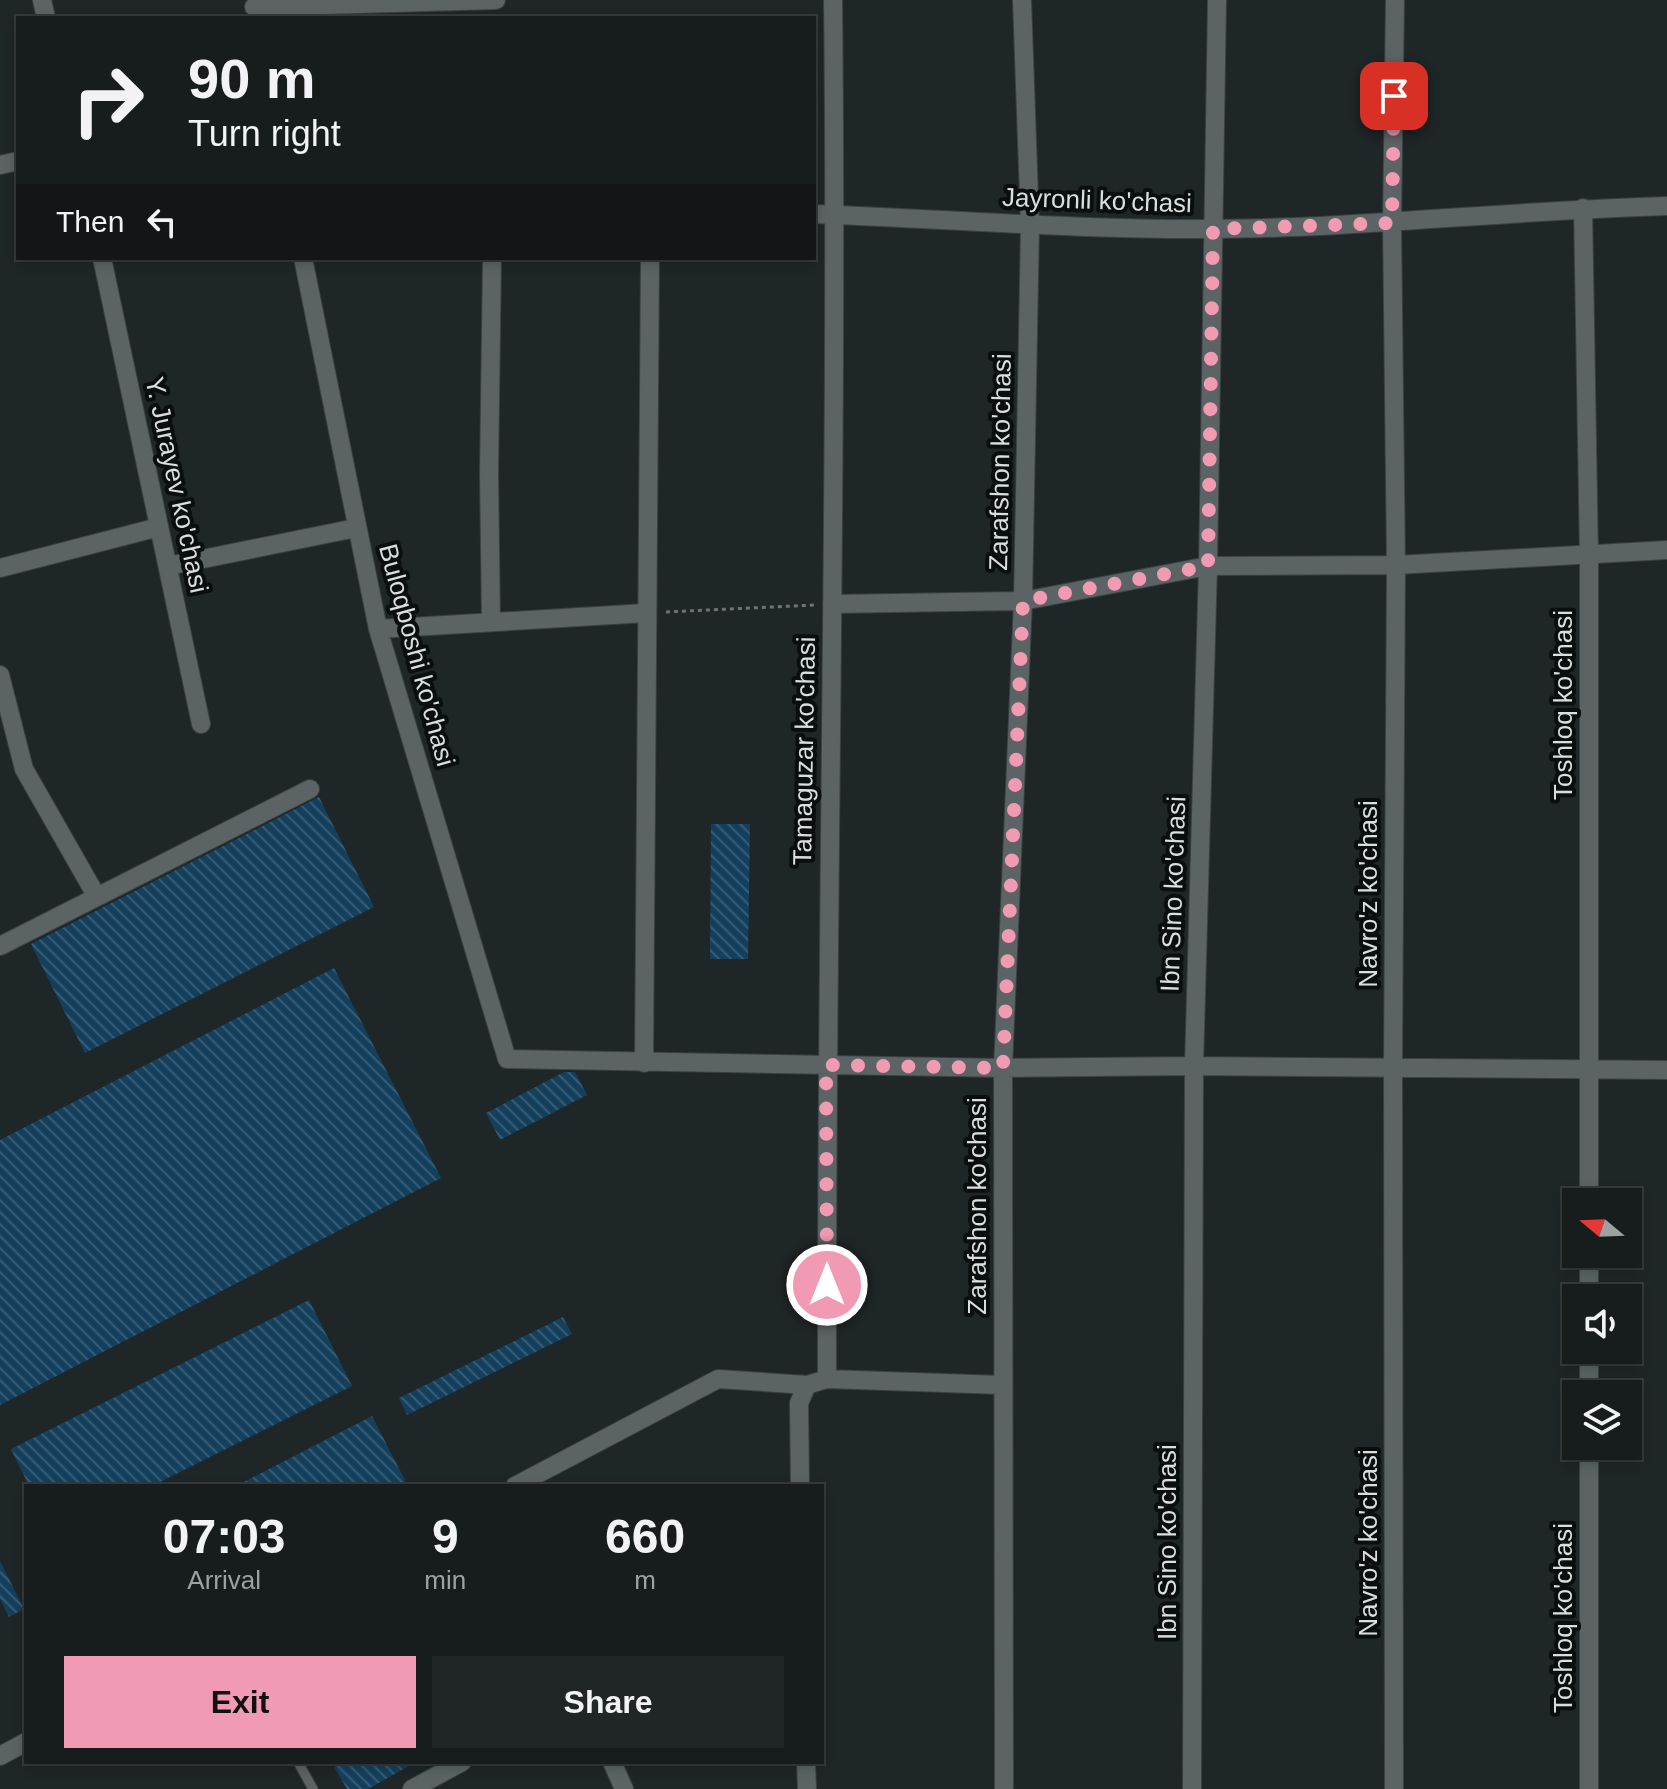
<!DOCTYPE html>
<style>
:root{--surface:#171c1d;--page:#202526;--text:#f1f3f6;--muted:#9ea1a4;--line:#363a3b;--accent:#f19ab3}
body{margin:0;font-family:Helvetica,sans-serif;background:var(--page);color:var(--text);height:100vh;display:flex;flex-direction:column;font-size:30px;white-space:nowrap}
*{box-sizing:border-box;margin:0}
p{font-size:26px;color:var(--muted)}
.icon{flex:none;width:44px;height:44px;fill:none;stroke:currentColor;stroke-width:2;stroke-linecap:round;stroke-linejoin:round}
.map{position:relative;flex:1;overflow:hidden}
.sheet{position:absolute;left:24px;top:1484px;width:800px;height:280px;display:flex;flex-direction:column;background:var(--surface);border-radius:0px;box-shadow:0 4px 12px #0003,0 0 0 2px var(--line)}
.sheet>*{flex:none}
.banner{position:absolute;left:16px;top:16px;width:800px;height:244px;border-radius:0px;box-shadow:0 4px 12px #0003,0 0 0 2px var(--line);background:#171c1d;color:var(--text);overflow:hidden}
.needle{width:52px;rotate:289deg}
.tools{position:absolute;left:1562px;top:1188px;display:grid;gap:16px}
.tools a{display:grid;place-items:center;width:80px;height:80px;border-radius:0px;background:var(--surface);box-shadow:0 4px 12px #0003,0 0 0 2px var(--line);font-size:40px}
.pin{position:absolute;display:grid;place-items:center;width:68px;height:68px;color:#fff;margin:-34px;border-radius:16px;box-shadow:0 4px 12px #0006}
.me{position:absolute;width:88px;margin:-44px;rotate:0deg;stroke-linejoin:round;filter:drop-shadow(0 0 6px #0008)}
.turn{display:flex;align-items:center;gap:28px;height:168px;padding:0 40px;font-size:36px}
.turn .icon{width:104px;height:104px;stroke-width:2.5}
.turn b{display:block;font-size:56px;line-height:68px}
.then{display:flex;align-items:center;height:76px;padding:0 40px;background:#0003;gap:16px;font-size:30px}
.eta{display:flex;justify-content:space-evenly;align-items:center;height:136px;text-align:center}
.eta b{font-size:48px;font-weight:600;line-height:56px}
.action{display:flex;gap:16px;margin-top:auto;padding:16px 40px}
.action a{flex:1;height:92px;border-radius:0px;background:var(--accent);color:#111;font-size:32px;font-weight:600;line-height:92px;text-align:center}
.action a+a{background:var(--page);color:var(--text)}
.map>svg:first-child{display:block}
.building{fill:url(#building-back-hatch)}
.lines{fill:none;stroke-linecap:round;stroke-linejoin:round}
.lane-casing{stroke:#3b4141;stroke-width:11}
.street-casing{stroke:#3b4141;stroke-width:20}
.path{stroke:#6d7373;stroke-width:3;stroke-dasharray:4 4;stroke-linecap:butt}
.lane{stroke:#5c6365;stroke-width:9}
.street{stroke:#5c6365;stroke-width:18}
.route{stroke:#f19ab3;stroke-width:14;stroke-dasharray:0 25.2}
.labels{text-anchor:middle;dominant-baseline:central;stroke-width:8;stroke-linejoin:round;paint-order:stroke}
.street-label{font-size:26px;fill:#d9dede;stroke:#0b0e0f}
</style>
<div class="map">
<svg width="1667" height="1789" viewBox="0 0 1667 1789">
<defs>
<pattern id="building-back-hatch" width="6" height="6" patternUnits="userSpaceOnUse" patternTransform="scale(2)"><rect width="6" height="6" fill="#15405d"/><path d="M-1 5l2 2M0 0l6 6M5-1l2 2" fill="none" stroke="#365b74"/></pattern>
</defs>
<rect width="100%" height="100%" fill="#1f2627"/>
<path class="building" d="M 319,797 L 374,907 L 85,1053 L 31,944 Z
M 711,824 L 750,824 L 748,959 L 710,959 Z
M 334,968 L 441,1178 L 0,1405 L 0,1140 Z
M 564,1072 L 575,1072 L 587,1095 L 500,1140 L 486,1113 Z
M 309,1300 L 352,1386 L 152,1486 L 29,1486 L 11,1449 Z
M 563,1317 L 572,1334 L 407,1415 L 399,1398 Z
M 372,1416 L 408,1486 L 236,1486 Z
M 0,1561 L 24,1609 L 9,1617 L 0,1599 Z
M 344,1762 L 416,1762 L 368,1789 L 347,1789 L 334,1767 Z"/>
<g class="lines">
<g class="lane-casing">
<path id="lane" d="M 298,1762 L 313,1789"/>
</g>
<g class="street-casing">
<path id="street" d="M 42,0 L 46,18
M 254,7 L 496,0
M 0,165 L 18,161
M 1583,208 L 1589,556 L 1589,1202
M 814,214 C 947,219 1080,230 1213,229 C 1365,228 1516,210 1667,206
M 102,258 L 201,724
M 303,258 L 378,629 L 507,1059 L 1003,1068 L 1194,1066 L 1667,1070
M 168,566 L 356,528
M 0,568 L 159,527
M 832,604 L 1023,601 L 1208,566 L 1396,565 L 1667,550
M 491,622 L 489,473 L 492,258
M 378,629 L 646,613
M 0,675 L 24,769 L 97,897
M 0,946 L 310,789
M 644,1063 L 650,258
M 1589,1254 L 1589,1298
M 1589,1350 L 1589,1394
M 827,1379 L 1002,1385
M 1589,1446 L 1589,1789
M 515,1486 L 718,1379 L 807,1385
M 800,1486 L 799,1403 L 807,1385 L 827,1379 C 826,919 838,460 833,0
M 0,1756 L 26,1742
M 612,1762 L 624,1789
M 806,1762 L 807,1789
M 412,1789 L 462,1762
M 1004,1789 L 1003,1068 L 1023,601 L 1030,225 L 1022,0
M 1192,1789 L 1194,1066 L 1208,566 L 1217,0
M 1394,1789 L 1393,1067 L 1396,565 L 1392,223 L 1395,0"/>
</g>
<path class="path" d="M 666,612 L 814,605"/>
<use href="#lane" class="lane"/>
<use href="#street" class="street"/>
</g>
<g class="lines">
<path class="route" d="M 827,1285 L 826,1065 L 1003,1068 L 1023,601 L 1208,566 L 1213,229 L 1392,223 L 1394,96"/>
</g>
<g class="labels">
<g class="street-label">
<text transform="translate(1097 200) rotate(2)">Jayronli ko'chasi</text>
<text transform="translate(1000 462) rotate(-89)">Zarafshon ko'chasi</text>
<text transform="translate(177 485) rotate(78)">Y. Jurayev ko'chasi</text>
<text transform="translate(417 655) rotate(75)">Buloqboshi ko'chasi</text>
<text transform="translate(1563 705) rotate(-90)">Toshloq ko'chasi</text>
<text transform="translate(804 751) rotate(-89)">Tamaguzar ko'chasi</text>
<text transform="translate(1173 894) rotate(-88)">Ibn Sino ko'chasi</text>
<text transform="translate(1368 894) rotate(-90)">Navro'z ko'chasi</text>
<text transform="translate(977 1206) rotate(-90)">Zarafshon ko'chasi</text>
<text transform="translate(1167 1542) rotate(-90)">Ibn Sino ko'chasi</text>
<text transform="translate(1368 1543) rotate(-90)">Navro'z ko'chasi</text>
<text transform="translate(1563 1618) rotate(-90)">Toshloq ko'chasi</text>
</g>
</g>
</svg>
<div class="tools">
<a><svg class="needle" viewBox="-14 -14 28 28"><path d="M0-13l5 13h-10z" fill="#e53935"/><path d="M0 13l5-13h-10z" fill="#9ea1a4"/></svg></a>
<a><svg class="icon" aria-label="sound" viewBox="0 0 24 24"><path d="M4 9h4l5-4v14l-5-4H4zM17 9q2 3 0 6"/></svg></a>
<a><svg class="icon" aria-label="layers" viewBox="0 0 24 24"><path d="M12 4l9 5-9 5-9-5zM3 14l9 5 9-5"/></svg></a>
</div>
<div class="pin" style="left:1394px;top:96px;background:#d93025"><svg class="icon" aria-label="arrive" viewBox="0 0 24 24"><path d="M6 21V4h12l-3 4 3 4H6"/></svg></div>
<svg class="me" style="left:827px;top:1285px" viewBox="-20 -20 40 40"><circle r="17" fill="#f19ab3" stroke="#fff" stroke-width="3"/><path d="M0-11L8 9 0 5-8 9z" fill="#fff"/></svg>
<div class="banner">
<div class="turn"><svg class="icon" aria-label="right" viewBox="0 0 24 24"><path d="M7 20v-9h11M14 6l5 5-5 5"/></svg><div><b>90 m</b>Turn right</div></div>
<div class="then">Then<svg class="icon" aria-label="left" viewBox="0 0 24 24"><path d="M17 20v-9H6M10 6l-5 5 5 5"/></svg></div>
</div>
<section class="sheet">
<div class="eta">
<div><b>07:03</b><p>Arrival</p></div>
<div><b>9</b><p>min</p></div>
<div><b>660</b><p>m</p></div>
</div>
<div class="action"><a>Exit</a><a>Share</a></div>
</section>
</div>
